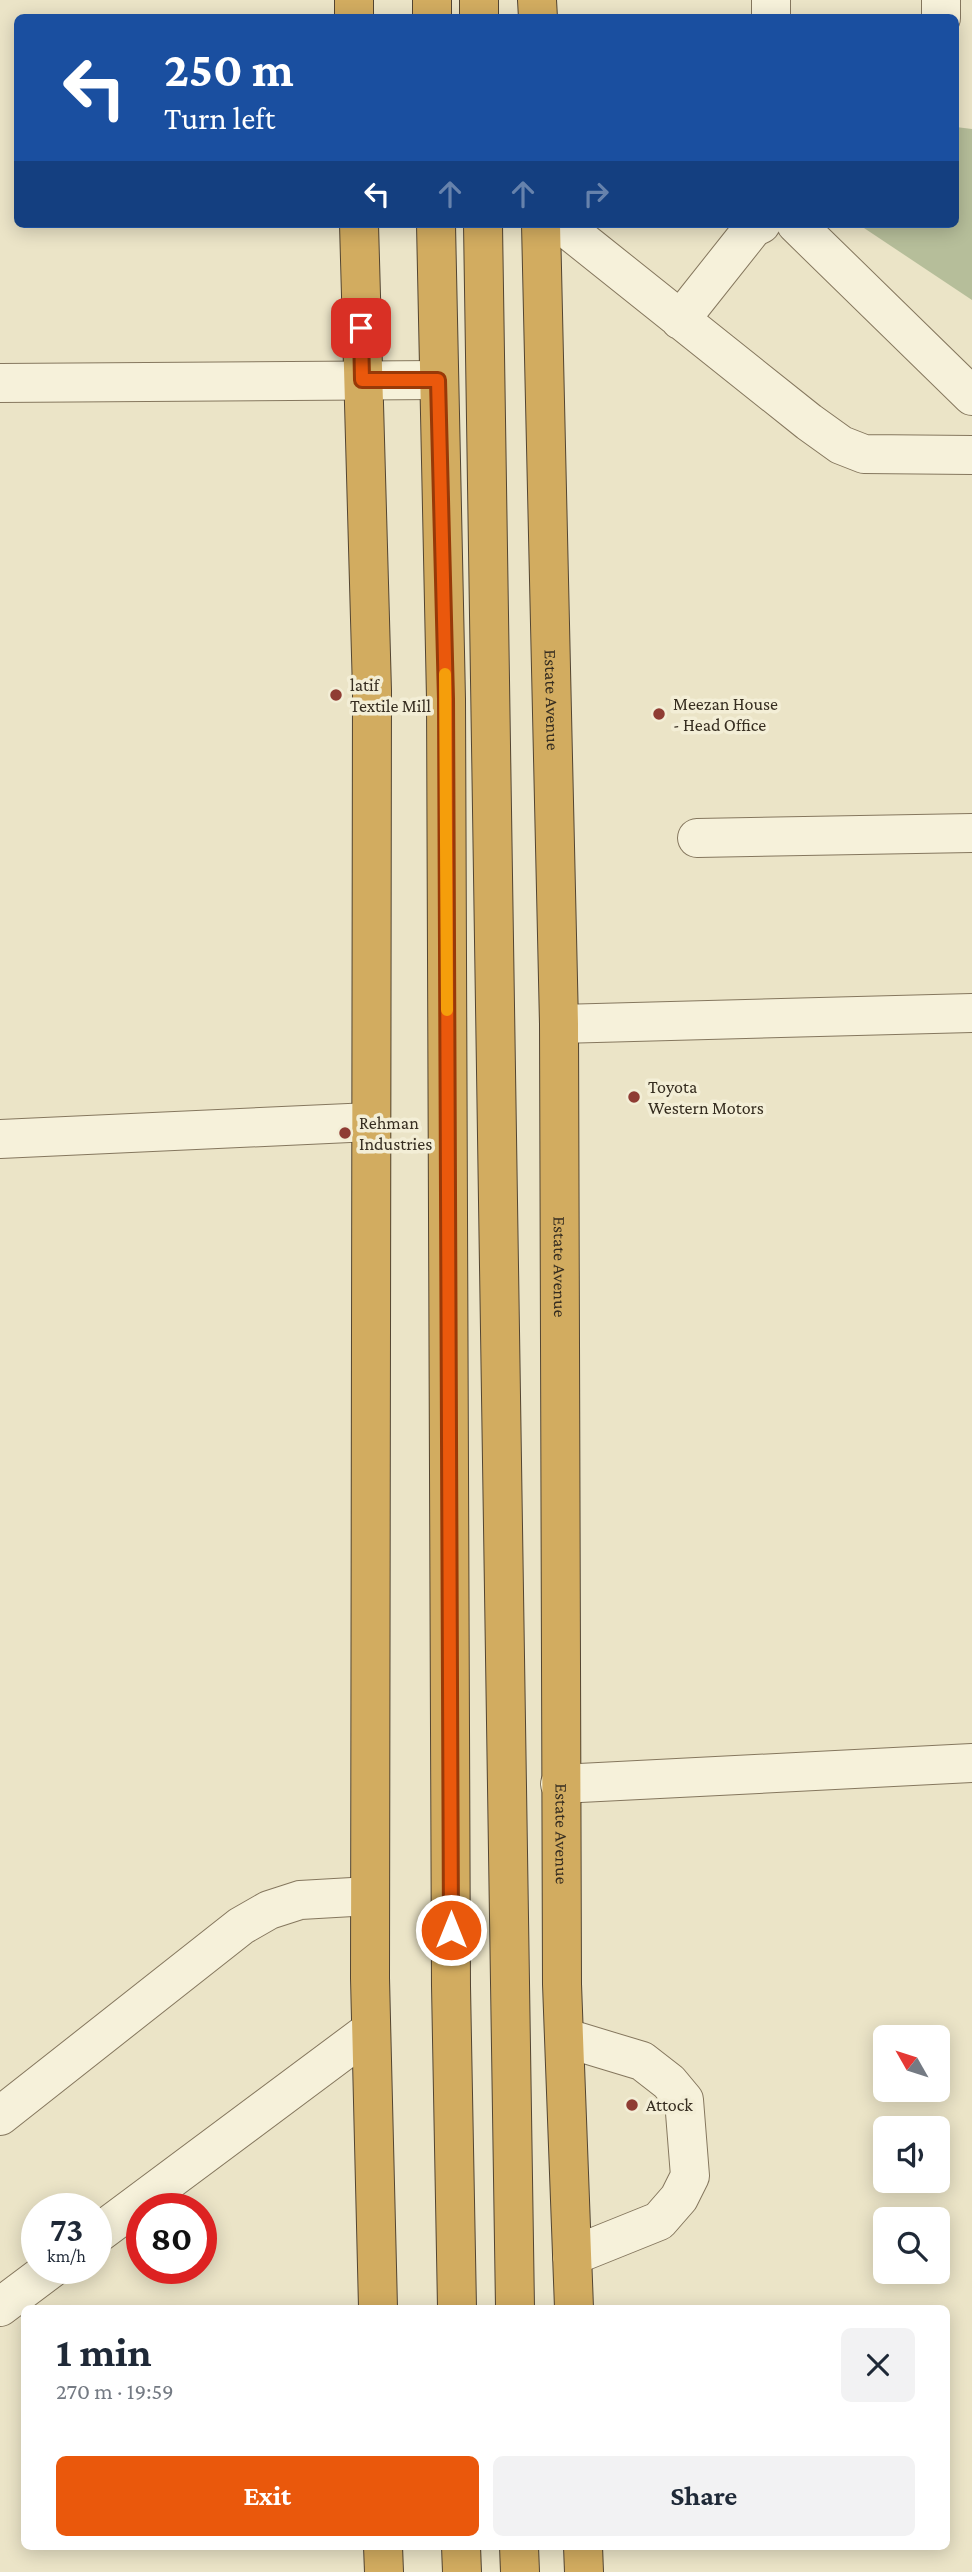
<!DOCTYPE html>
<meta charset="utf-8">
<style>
:root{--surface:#fff;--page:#f2f2f3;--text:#1f2937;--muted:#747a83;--accent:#ea580c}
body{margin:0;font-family:"Crimson Pro",serif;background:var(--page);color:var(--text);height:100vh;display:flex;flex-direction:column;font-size:26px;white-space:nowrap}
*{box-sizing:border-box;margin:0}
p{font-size:23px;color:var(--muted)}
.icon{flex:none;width:38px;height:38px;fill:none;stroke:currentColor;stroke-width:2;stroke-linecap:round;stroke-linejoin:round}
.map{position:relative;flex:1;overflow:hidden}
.sheet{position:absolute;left:21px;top:2305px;width:929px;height:245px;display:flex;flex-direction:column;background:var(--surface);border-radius:10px;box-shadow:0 4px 18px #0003}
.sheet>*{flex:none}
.hud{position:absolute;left:14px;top:14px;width:945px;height:214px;border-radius:10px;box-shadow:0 4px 18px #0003;background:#1a4fa0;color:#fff;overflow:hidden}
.needle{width:46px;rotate:309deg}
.buttons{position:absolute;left:873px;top:2025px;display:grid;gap:14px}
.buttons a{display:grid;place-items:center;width:77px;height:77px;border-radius:10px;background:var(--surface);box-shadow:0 4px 18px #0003;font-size:35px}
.speed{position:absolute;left:21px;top:2193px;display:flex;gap:14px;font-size:35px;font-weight:700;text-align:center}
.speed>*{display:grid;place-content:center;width:91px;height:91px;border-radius:50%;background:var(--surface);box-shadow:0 4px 18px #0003;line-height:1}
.speed small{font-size:18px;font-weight:400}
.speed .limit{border:10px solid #d22;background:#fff;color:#111}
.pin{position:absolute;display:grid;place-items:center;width:60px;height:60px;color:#fff;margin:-30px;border-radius:14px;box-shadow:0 4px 10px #0006}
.me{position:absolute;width:77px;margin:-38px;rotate:0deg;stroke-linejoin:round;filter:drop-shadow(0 0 5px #0008)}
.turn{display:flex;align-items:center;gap:24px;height:147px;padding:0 35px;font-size:32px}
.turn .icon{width:91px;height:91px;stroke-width:2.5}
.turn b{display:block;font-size:49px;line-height:60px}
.lanes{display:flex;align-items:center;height:66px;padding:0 35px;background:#0003;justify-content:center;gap:35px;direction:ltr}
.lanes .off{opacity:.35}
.round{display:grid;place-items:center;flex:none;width:74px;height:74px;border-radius:10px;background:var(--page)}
.head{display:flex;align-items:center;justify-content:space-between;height:119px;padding:0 35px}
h1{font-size:42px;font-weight:700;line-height:52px}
.cta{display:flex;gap:14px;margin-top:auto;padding:14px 35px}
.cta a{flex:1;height:80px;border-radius:10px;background:var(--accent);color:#fff;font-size:28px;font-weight:700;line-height:80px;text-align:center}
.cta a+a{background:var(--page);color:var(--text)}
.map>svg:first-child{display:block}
.cemetery{fill:#b6be9a}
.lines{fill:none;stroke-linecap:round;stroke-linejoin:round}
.minor-casing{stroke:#85775e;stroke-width:40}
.highway-casing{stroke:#534532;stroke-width:40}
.minor{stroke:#f6f1da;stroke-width:38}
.highway{stroke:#d2ac60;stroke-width:38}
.route-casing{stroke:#983908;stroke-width:18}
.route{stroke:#ea580c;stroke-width:12}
.slow{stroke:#f59e0b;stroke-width:12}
.poi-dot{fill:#8f3c33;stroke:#f3eed6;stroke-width:2.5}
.labels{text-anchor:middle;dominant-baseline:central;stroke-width:7;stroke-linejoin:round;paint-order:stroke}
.poi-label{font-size:18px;fill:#362d20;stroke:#f3eed6;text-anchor:start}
.street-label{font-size:18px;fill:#362d20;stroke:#f3eed6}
</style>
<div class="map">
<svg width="972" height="2572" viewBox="0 0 972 2572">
<rect width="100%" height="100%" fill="#ebe4c7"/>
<path class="cemetery" d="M 956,127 L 972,129 L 972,300 L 858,224 L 956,224 Z"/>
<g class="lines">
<g class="minor-casing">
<path id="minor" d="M 771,0 L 771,18
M 941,0 L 941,18
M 561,224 L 809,422 L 841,445 L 864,454 L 972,455
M 796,224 L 972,396
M 680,320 L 753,228 L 761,224
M 0,383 L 438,380
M 697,838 L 972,833
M 559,1024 L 972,1013
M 0,1139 L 371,1122
M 560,1784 L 972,1763
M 566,2038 L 642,2061 L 669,2082 L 684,2100 L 690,2176 L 679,2198 L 659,2221 L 572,2256
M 0,2116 L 241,1926 L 269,1910 L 300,1900 L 370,1896
M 96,2235 L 371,2030
M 0,2307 L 52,2268"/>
</g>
<g class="highway-casing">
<g id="highway">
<path d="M 354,0 L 354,18"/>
<path d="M 432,0 L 432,18"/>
<path d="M 479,0 L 479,18"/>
<path d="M 537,0 L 538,18"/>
<path d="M 359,224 L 372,691 L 370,1978 L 378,2308"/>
<path d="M 436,224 L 446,699 L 451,1986 L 457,2308"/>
<path d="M 483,224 L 515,2308"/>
<path id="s1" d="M 541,224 L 559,1024 L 562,1984 L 574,2308"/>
<path d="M 383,2546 L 384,2572"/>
<path d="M 461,2546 L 462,2572"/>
<path d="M 519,2546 L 520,2572"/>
<path d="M 583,2546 L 584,2572"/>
</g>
</g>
<use href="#minor" class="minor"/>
<use href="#highway" class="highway"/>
</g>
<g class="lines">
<g class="route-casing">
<path id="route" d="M 361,328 L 362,380 L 438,380 L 446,699 L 451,1930"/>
</g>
<use href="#route" class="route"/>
<path class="slow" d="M 445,674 L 447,1010"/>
</g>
<g class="poi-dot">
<circle cx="336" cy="695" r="7"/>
<circle cx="659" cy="714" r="7"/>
<circle cx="634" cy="1097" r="7"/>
<circle cx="345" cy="1133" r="7"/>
<circle cx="632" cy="2105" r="7"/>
</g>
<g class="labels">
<g class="poi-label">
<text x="350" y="685">latif<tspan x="350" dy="21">Textile Mill</tspan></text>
<text x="673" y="704">Meezan House<tspan x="673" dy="21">- Head Office</tspan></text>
<text x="648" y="1087">Toyota<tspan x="648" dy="21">Western Motors</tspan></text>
<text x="359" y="1123">Rehman<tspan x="359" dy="21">Industries</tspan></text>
<text x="646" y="2105">Attock</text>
</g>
<g class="street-label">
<text stroke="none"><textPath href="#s1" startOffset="476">Estate Avenue</textPath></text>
<text stroke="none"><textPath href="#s1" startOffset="1043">Estate Avenue</textPath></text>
<text stroke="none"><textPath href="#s1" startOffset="1610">Estate Avenue</textPath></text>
</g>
</g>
</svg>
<div class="buttons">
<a><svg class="needle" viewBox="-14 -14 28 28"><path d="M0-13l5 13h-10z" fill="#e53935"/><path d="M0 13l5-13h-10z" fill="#747a83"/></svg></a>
<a><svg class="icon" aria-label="sound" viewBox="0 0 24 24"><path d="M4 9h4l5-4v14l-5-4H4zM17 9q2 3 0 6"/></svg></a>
<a><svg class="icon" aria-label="search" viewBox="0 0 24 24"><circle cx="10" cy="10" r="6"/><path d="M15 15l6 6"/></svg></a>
</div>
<div class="speed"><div>73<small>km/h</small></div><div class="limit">80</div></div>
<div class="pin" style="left:361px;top:328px;background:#d93025"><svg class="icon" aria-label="arrive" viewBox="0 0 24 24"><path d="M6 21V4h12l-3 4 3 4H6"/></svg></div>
<svg class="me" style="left:451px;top:1930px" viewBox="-20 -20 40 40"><circle r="17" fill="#ea580c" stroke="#fff" stroke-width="3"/><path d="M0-11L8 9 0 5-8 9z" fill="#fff"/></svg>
<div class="hud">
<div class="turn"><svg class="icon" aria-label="left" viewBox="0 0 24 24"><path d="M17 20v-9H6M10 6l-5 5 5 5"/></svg><div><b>250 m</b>Turn left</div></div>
<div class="lanes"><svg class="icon" aria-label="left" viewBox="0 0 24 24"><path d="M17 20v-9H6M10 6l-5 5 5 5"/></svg><svg class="icon off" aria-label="ahead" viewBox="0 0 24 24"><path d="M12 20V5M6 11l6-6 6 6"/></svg><svg class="icon off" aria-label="ahead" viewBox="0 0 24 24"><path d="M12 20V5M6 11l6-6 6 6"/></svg><svg class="icon off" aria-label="right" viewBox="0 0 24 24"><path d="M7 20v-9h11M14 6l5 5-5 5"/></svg></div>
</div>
<section class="sheet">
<div class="head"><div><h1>1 min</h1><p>270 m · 19:59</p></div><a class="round"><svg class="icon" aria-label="close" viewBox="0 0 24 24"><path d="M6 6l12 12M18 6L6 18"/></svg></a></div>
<div class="cta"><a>Exit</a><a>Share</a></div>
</section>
</div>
